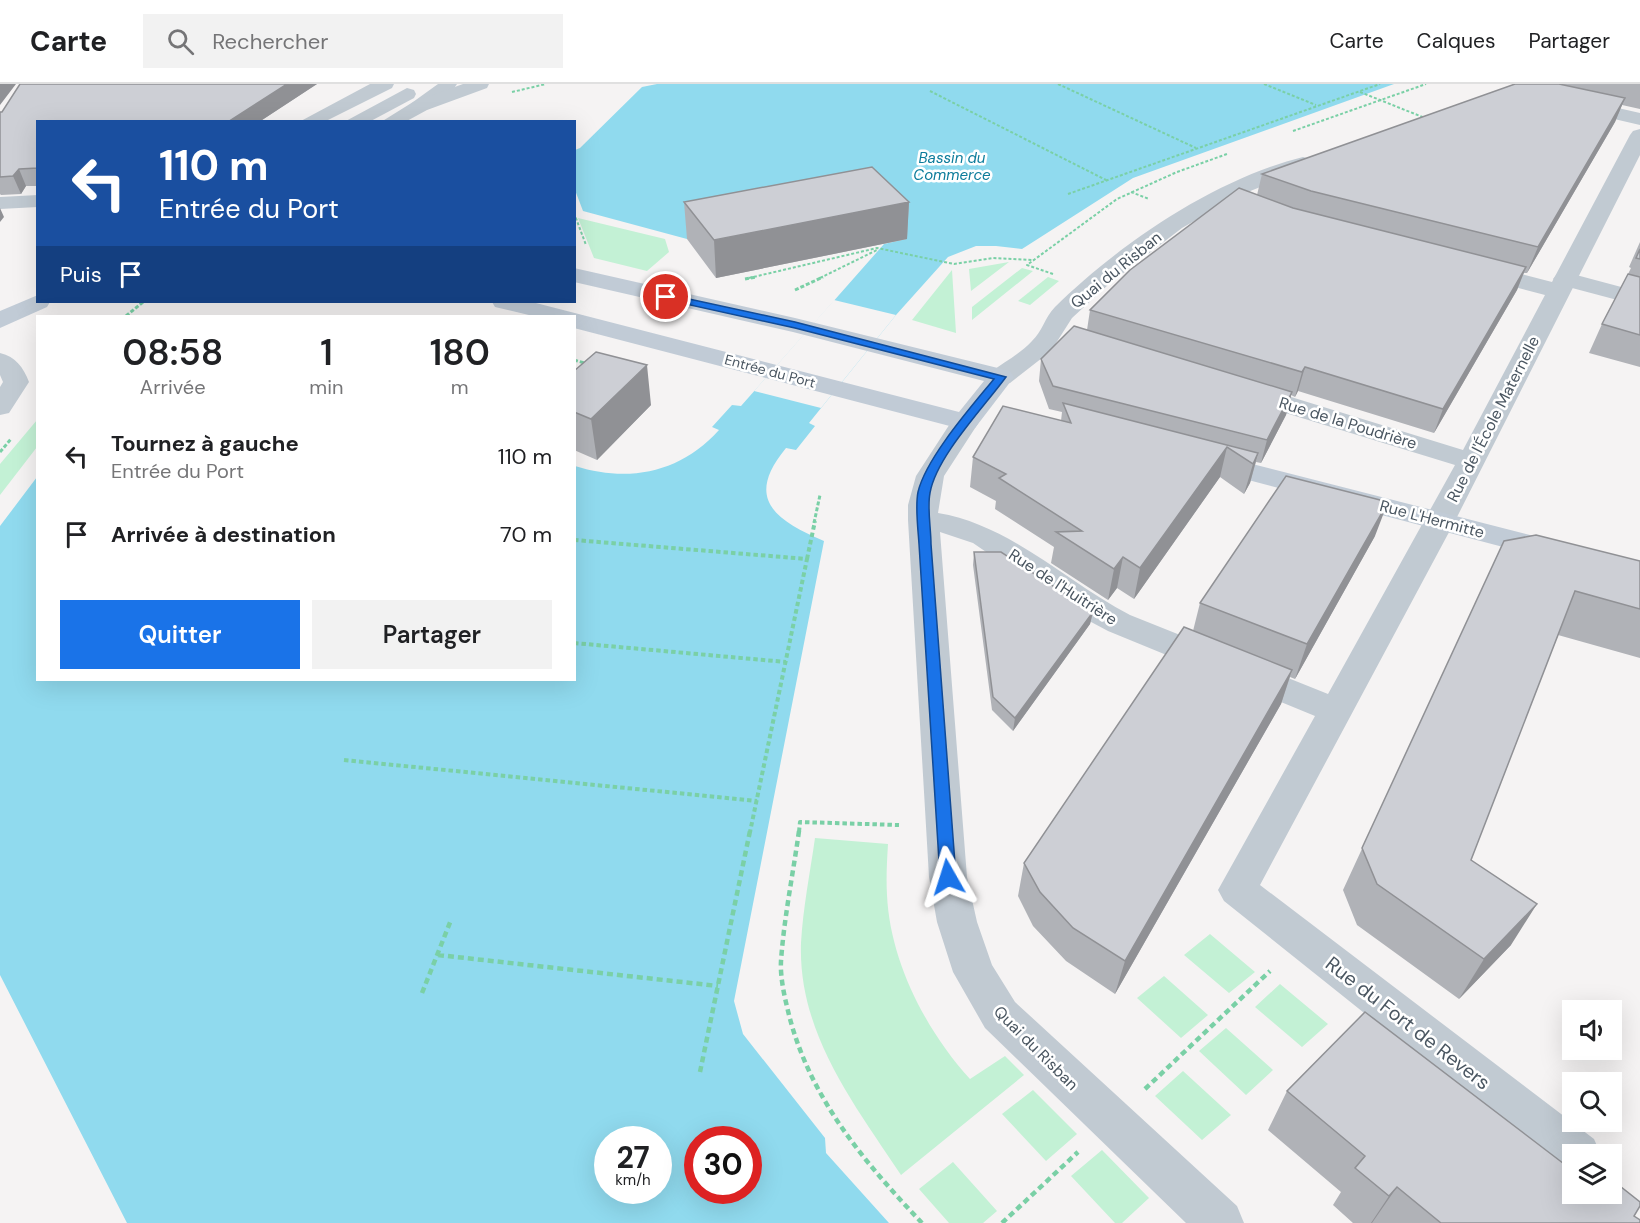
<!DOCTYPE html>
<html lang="fr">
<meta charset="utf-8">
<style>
:root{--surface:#fff;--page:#f2f2f2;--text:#202124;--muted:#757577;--line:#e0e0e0;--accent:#1a73e8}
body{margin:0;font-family:"DM Sans",sans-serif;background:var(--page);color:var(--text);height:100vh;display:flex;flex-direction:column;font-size:22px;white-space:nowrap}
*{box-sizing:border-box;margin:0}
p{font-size:20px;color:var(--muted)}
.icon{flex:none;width:33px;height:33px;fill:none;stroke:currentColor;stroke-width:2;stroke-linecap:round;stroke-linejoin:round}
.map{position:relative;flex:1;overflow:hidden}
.drawer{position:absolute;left:36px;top:231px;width:540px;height:366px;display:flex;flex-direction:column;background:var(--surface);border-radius:0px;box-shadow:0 6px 24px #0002}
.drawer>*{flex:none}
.guide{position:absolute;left:36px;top:36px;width:540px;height:183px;border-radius:0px;box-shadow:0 6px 24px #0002;background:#1a4fa0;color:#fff;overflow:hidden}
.fabs{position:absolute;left:1562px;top:916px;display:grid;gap:12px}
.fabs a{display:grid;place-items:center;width:60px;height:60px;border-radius:0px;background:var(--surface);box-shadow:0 6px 24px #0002;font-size:30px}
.speed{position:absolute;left:594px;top:1042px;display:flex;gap:12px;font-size:30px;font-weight:700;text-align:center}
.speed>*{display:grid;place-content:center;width:78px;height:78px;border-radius:50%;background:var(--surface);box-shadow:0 6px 24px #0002;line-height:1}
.speed small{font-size:15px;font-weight:400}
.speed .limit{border:9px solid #d22;background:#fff;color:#111}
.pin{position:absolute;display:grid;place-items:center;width:51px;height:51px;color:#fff;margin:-26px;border:3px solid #fff;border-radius:50%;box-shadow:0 2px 6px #0007}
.me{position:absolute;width:66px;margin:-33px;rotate:354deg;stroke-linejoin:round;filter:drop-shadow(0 0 4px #0008)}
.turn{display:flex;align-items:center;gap:21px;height:126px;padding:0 24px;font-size:27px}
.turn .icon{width:78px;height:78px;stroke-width:2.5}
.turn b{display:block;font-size:42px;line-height:51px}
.then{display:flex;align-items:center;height:57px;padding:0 24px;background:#0003;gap:12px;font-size:22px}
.eta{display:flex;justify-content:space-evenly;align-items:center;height:102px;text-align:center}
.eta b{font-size:36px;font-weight:600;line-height:42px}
.primary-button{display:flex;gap:12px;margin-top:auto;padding:12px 24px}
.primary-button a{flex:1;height:69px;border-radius:0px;background:var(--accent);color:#fff;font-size:24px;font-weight:600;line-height:69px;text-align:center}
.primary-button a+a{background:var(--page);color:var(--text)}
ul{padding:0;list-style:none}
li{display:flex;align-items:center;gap:18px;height:78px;padding:0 24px}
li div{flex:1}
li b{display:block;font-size:22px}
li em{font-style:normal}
header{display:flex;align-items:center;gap:36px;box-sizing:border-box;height:84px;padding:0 30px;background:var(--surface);border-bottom:2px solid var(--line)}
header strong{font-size:28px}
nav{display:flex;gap:33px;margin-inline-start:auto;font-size:21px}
.search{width:420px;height:54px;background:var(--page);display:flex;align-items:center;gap:15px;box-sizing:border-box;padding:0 21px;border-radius:0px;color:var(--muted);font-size:22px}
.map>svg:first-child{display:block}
.green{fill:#c3f1d5}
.water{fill:#90daee;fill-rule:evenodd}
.pier{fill:#f5f3f3}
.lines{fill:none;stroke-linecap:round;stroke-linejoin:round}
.path-far3{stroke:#7ad0a6;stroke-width:2;stroke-dasharray:3 2;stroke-linecap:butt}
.path-far2{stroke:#7ad0a6;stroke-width:3;stroke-dasharray:4 2;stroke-linecap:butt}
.path-far1{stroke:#7ad0a6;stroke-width:4;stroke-dasharray:4.5 3;stroke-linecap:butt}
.path{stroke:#7ad0a6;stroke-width:4.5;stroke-dasharray:6 4;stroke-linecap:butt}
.pedestrian{fill:#c1cad2;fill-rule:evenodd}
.minor{fill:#c1cad2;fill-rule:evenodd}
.tertiary{fill:#c1cad2;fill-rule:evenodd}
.secondary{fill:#c1cbd6;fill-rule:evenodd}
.wall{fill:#b0b2b7}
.shaded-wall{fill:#909195}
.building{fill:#cdcfd5;stroke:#909195;stroke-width:1.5}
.route{fill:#1a73e8;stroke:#114b97;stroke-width:1.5}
.labels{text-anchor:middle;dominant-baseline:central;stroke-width:5;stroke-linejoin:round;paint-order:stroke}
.far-street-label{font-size:14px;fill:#4a5661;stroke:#fff}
.far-water-label{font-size:15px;font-style:italic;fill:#0c7c9b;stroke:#fff}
.street-label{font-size:16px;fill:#4a5661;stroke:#fff}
.near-street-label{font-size:20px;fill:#4a5661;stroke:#fff}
</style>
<header>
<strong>Carte</strong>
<div class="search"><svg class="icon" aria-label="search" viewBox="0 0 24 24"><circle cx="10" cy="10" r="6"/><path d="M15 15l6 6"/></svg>Rechercher</div>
<nav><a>Carte</a><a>Calques</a><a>Partager</a></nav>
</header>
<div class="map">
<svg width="1640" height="1139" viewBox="0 0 1640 1139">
<rect width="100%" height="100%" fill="#f5f3f3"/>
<path class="green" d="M 578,134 L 665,155 L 669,168 L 647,187 L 594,174 Z
M 1009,178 L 971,207 L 969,185 Z
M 1022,184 L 1033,187 L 972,236 L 972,223 Z
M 952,186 L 956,249 L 912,236 Z
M 1048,193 L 1059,197 L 1030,221 L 1018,217 Z
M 37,336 L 37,363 L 0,411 L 0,380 Z
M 815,754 L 888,760 C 887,777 886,794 887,811 C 890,877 926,947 970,995 L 1005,972 L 1024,991 L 901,1091 C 854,1020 798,949 801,859 C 803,824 810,789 815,754 Z
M 1210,850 L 1255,888 L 1229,909 L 1184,871 Z
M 1164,892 L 1208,931 L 1181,954 L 1137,914 Z
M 1280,900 L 1328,940 L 1302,963 L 1255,923 Z
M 1226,944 L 1273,986 L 1246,1011 L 1199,967 Z
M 1183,987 L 1231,1031 L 1202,1056 L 1155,1012 Z
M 1033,1006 L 1077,1050 L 1046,1077 L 1002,1030 Z
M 1102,1066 L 1149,1114 L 1122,1139 L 1115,1139 L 1071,1092 Z
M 953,1078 L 997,1127 L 983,1139 L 949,1139 L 919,1105 Z"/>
<path class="water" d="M 657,0 L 1394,0 L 1133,94 L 1022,165 L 996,162 L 976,162 L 948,173 L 896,231 L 809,339 L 815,342 L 796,366 L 786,364 C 744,415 775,436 824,457 L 734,917 L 743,950 L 825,1054 L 826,1069 L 889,1139 L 127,1139 L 0,891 L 0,442 L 37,393 L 38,596 L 574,596 L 575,382 C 629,399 680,389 719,346 L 712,343 L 732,321 L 741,322 L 884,160 L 906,155 L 871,119 L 687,155 L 583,127 L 575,106 L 575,66 L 580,64 L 642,3 ZM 608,1056 L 658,1056 L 658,1107 L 608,1107 ZM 698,1056 L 748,1056 L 748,1107 L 698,1107 Z"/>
<path class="pier" d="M 834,216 L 896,231 L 821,324 L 754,307 Z"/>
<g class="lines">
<path class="path-far3" d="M 1058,0 L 1196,64
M 1264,0 L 1316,21
M 930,7 L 1106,96
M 512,8 L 546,0
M 1360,8 L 1425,34
M 1293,47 L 1426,0
M 1131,108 L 1149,115
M 1068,110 L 1380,0
M 574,129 L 586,161
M 1053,190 L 1027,181 L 1117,115 L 1177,88 L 1227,70
M 749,194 L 877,164 L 954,180 L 993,174 L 1032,176
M 820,194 L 877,166"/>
<path class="path-far2" d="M 745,195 L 756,193
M 795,206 L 823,193
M 126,232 L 143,218
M 574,276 L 588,280
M 0,368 L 11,355
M 814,439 L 820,411"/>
<path class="path-far1" d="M 574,456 L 807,475 L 750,748
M 807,475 L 815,437
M 574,559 L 786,578
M 344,676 L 757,717
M 799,748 L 800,738 L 899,741"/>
<path class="path" d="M 799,747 C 793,790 784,834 781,877 C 780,894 785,915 789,931 C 810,1014 864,1078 922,1139
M 438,871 L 718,902
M 422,909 L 451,836
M 700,988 L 750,747
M 1145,1005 L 1270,887
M 1002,1139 L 1078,1068"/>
<path class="pedestrian" d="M 1565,188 L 1640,208 L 1640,222 L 1557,200 L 1553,195 L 1557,190 Z"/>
<path class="minor" d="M 370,0 L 394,0 L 392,4 L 324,38 L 299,38 Z
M 438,0 L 457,0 C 448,14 431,30 413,26 L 410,22 L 413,18 Z
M 1574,14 L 1640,29 L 1640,41 L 1567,24 L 1564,20 L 1567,16 Z
M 1640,45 L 1640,71 L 1455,437 L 1260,801 L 1594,1055 L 1601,1071 L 1572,1071 L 1572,1091 L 1562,1087 L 1224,817 L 1218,806 L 1315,632 L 1108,547 L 1078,531 L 973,459 L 940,448 L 967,793 L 977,838 L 992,881 L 1015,918 L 1237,1122 L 1244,1139 L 1186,1139 L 985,944 L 953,888 L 937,838 L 929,793 L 908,436 L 908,421 L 916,392 L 955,332 L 965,330 L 975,332 L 979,338 L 944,392 L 938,429 C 1011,441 1066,498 1130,531 L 1328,610 L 1455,381 L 1237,314 L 1233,308 L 1237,302 L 1246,300 L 1255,302 L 1463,366 L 1545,211 L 1470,191 L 1466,186 L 1470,181 L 1478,179 L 1552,198 L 1630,51 L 1633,47 Z
M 1303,73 L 1310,75 L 1313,79 L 1310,83 L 1238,112 L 1182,144 L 1109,200 L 1072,234 L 1051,267 L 1010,299 L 1001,301 L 992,299 L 988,293 L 992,287 C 1005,278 1021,269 1032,257 C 1042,248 1045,233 1055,223 C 1119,160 1215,95 1303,73 Z
M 38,111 L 38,123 L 0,125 L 0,113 Z
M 0,269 C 16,273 23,283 29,298 L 9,329 L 0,331 L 0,303 L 3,298 L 0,291 Z"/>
<path class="tertiary" d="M 463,0 L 489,0 L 487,4 L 427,26 L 405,38 L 381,38 L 413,18 Z
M 407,4 L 414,6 L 416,10 L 414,14 L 369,38 L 344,38 Z"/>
<path class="secondary" d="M 574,184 L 795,234 L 1010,287 L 1014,293 L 975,344 L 965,346 L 574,244 L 574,232 L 533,232 L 495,223 L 492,218 L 532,218 L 959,328 L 984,297 L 793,248 L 574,198 Z
M 38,211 L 38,218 L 50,218 L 47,223 L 0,244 L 0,227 Z
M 1209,369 L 1640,479 L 1640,499 L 1199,383 L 1195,377 L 1199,371 Z"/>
</g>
<path class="wall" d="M 20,0 L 317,0 L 259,38 L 38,38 L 38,102 L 26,102 L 21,110 L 1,111 L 0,110 L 0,28 L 2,28 Z
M 1515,0 L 1640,0 L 1640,25 L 1622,21 L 1615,38 L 1527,189 L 1524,189 L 1517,206 L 1434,349 L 1298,307 L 1295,313 L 1291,311 L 1286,331 L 1261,379 L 1256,378 L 1250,399 L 1244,410 L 1220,393 L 1134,515 L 1117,504 L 1108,516 L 1051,479 L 1054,463 L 995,425 L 996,417 L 970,403 L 973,373 L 1061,337 L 1062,328 L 1049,325 L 1039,297 L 1041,275 L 1087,246 L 1090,226 L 1257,111 L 1262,90 Z
M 684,118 L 909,118 L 907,155 L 716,194 L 687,155 Z
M 1640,158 L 1640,283 L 1589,269 L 1602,240 L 1628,190 L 1631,184 L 1629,183 Z
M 574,287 L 651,321 L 597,376 L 574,366 Z
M 1375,452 L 1295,595 L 1290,593 L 1281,620 L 1115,910 L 1066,877 L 1033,842 L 1018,812 L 1024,779 L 1193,547 L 1200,519 Z
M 1504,457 L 1640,477 L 1640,574 L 1558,551 L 1471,776 L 1511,861 L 1459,915 L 1357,841 L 1343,806 Z
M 974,468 L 1093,528 L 1090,540 L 1013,647 L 992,626 L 973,481 Z
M 1287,1007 L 1572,1086 L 1634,1132 L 1640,1139 L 1353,1139 L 1333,1121 L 1341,1108 L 1268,1046 Z"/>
<path class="shaded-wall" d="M 0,0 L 16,0 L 0,21 Z
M 287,0 L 317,0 L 259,38 L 228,38 Z
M 1625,14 L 1615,38 L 1527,189 L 1538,163 Z
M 19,85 L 26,102 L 21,110 L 13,92 Z
M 909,118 L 907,155 L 716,194 L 714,156 Z
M 0,124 L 4,133 L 0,138 Z
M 1526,183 L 1517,206 L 1434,349 L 1443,325 Z
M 647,281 L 651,321 L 597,376 L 591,335 Z
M 1305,283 L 1298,307 L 1295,313 L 1302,288 Z
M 1292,308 L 1286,331 L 1261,379 L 1267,356 Z
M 1227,363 L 1220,393 L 1134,515 L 1140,484 Z
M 1258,369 L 1250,399 L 1244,410 L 1253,380 Z
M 1388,418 L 1375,452 L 1295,595 L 1307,560 Z
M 1123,473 L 1117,504 L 1108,516 L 1114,485 Z
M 1093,528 L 1090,540 L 1013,647 L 1015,634 Z
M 1292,586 L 1281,620 L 1115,910 L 1125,877 Z
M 1537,820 L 1511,861 L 1459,915 L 1484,875 Z
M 1397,1103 L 1372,1139 L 1371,1139 L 1389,1112 Z"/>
<path class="building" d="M 20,0 L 287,0 L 228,38 L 38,38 L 38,84 L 19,85 L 13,92 L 0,93 L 0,28 L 2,28 Z
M 1515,0 L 1559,0 L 1625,14 L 1538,163 L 1311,107 L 1262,90 Z
M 872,83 L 909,118 L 714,156 L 684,118 Z
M 1239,104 L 1293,124 L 1526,183 L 1443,325 L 1305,283 L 1302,288 L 1090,226 L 1130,186 Z
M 1640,165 L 1640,175 L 1636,174 Z
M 1628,190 L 1640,193 L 1640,251 L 1602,240 Z
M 1074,242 L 1292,308 L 1267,356 L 1053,302 L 1041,275 Z
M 596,268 L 647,281 L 591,335 L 574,328 L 574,287 Z
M 1063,319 L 1258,369 L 1253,380 L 1227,363 L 1140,484 L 1123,473 L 1114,485 L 1056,448 L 1082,447 L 999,394 L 1006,390 L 973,373 L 1003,322 L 1071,339 Z
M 1286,392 L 1388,418 L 1307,560 L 1200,519 Z
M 1536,451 L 1640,477 L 1640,525 L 1575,507 L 1471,776 L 1537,820 L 1484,875 L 1377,800 L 1362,764 L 1504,457 Z
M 974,468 L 1001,468 L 1093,528 L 1015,634 L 993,613 Z
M 1184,543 L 1292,586 L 1125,877 L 1073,844 L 1040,808 L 1024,779 Z
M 1365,928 L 1572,1086 L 1572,1110 L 1611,1110 L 1611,1095 L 1640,1118 L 1640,1122 L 1634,1132 L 1640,1136 L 1640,1139 L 1441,1139 L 1397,1103 L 1389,1112 L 1355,1084 L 1365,1072 L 1287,1007 Z"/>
<path class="route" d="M 666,210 L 795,238 L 1006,293 C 984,323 936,373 930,409 C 927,424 931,444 931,460 L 956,793 L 954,797 L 942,797 L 940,793 L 919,460 C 918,444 915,423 918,408 C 926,374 971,323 994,295 L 795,244 L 663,215 L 663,211 Z"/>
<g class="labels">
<g class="far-street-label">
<text transform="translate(770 287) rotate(15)">Entrée du Port</text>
</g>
<g class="far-water-label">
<text x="952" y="74">Bassin du<tspan x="952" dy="17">Commerce</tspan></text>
</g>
<g class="street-label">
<text transform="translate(1116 186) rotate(-39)">Quai du Risban</text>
<text transform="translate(1493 335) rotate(-63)">Rue de l'École Maternelle</text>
<text transform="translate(1348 339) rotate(17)">Rue de la Poudrière</text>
<text transform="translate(1432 435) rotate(15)">Rue L'Hermitte</text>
<text transform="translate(1063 503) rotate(33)">Rue de l'Huitrière</text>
<text transform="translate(1036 964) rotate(45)">Quai du Risban</text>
</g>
<g class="near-street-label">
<text transform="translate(1408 939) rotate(38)">Rue du Fort de Revers</text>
</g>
</g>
</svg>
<div class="fabs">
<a><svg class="icon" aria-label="sound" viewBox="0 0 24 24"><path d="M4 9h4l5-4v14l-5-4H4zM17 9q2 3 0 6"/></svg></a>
<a><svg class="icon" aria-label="search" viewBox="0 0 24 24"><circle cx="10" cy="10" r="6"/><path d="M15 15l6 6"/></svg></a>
<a><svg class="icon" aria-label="layers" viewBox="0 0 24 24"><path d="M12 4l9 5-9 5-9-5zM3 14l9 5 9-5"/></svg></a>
</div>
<div class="speed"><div>27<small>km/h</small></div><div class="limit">30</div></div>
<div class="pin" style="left:666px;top:213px;background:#d93025"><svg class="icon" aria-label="arrive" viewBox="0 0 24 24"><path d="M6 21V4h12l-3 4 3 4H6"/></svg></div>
<svg class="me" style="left:948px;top:793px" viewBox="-20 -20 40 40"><path d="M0-17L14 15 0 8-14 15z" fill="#1a73e8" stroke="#fff" stroke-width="4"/></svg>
<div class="guide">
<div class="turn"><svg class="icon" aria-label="left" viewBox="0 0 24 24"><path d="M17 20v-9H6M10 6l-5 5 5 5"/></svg><div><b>110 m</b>Entrée du Port</div></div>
<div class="then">Puis<svg class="icon" aria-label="arrive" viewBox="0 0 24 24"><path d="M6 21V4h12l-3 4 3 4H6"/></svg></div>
</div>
<section class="drawer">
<div class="eta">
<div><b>08:58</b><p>Arrivée</p></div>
<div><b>1</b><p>min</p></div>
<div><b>180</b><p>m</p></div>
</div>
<ul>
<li><svg class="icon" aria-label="left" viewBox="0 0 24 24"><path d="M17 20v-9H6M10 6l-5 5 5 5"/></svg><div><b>Tournez à gauche</b><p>Entrée du Port</p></div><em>110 m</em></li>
<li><svg class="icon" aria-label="arrive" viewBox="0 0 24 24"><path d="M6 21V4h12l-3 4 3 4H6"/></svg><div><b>Arrivée à destination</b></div><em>70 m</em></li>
</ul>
<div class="primary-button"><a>Quitter</a><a>Partager</a></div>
</section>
</div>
